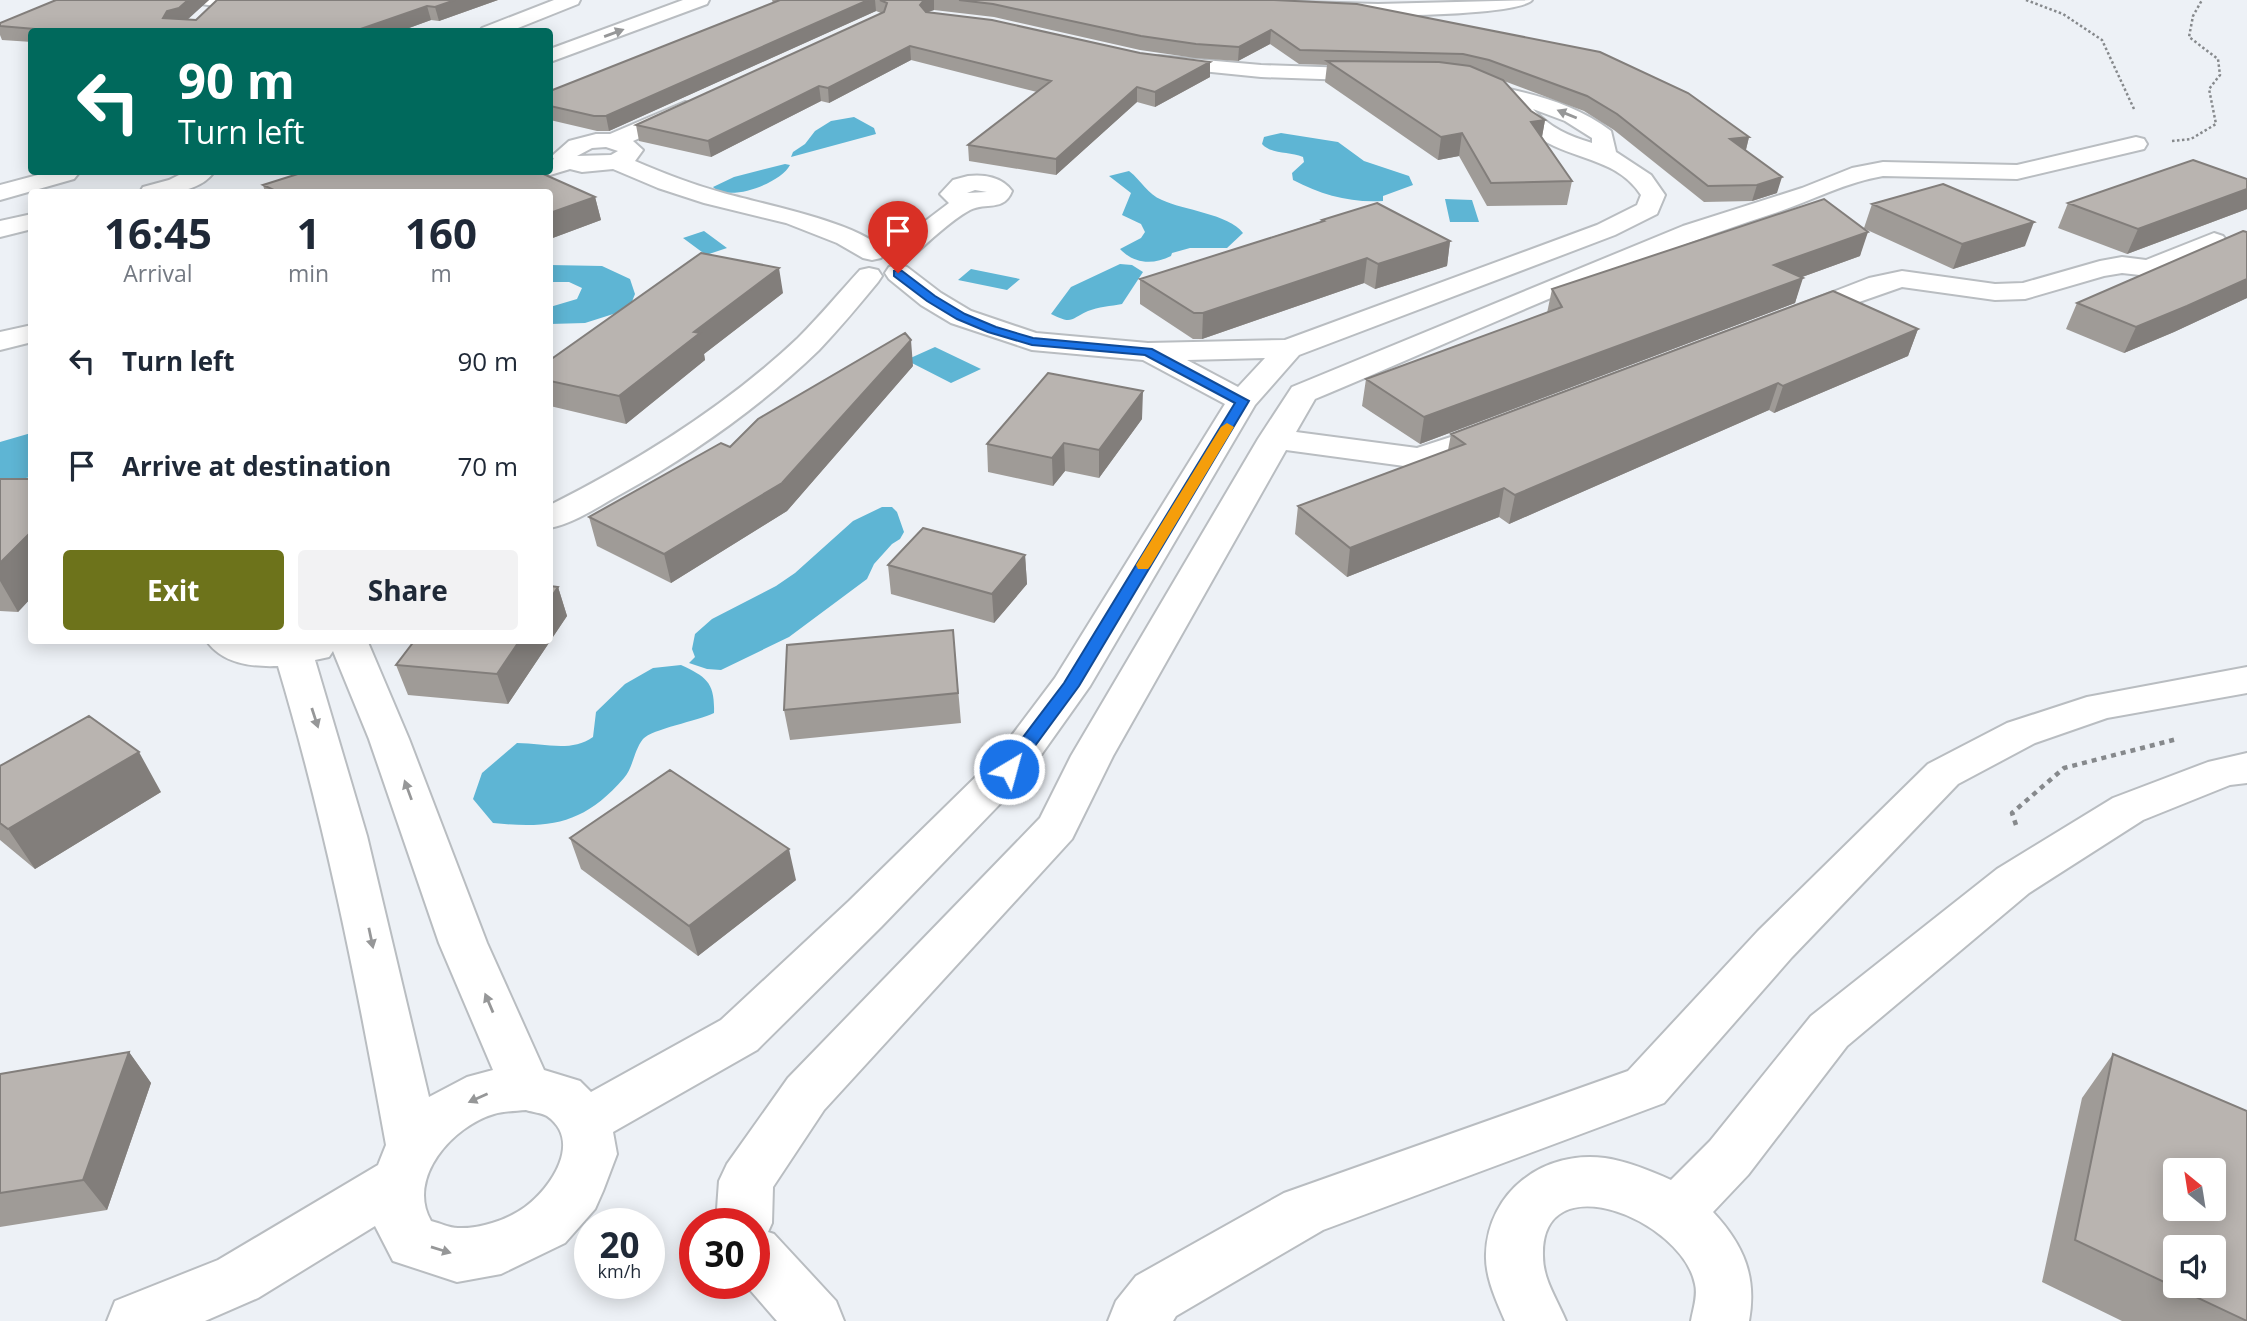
<!DOCTYPE html>
<style>
:root{--surface:#fff;--page:#f2f2f3;--text:#1f2937;--muted:#747a83;--accent:#6d731b}
body{margin:0;font-family:"Open Sans",sans-serif;background:var(--page);color:var(--text);height:100vh;display:flex;flex-direction:column;font-size:26px;white-space:nowrap}
*{box-sizing:border-box;margin:0}
p{font-size:23px;color:var(--muted)}
.icon{flex:none;width:38px;height:38px;fill:none;stroke:currentColor;stroke-width:2;stroke-linecap:round;stroke-linejoin:round}
.map{position:relative;flex:1;overflow:hidden}
.details{position:absolute;left:28px;top:189px;width:525px;height:455px;display:flex;flex-direction:column;background:var(--surface);border-radius:7px;box-shadow:0 4px 18px #0003}
.details>*{flex:none}
.guide{position:absolute;left:28px;top:28px;width:525px;height:147px;border-radius:7px;box-shadow:0 4px 18px #0003;background:#00695c;color:#fff;overflow:hidden}
.needle{width:46px;rotate:330deg}
.controls{position:absolute;left:2163px;top:1158px;display:grid;gap:14px}
.controls a{display:grid;place-items:center;width:63px;height:63px;border-radius:7px;background:var(--surface);box-shadow:0 4px 18px #0003;font-size:35px}
.speed{position:absolute;left:574px;top:1208px;display:flex;gap:14px;font-size:35px;font-weight:700;text-align:center}
.speed>*{display:grid;place-content:center;width:91px;height:91px;border-radius:50%;background:var(--surface);box-shadow:0 4px 18px #0003;line-height:1}
.speed small{font-size:18px;font-weight:400}
.speed .limit{border:10px solid #d22;background:#fff;color:#111}
.pin{position:absolute;display:grid;place-items:center;width:60px;height:60px;color:#fff;margin:-72px -30px;border-radius:50% 50% 50% 0;rotate:-45deg;box-shadow:0 0 7px #0007}
.pin .icon{rotate:45deg}
.me{position:absolute;width:77px;margin:-38px;rotate:37deg;stroke-linejoin:round;filter:drop-shadow(0 0 5px #0008)}
.turn{display:flex;align-items:center;gap:24px;height:147px;padding:0 35px;font-size:32px}
.turn .icon{width:91px;height:91px;stroke-width:2.5}
.turn b{display:block;font-size:49px;line-height:60px}
.eta{display:flex;justify-content:space-evenly;align-items:center;height:119px;text-align:center}
.eta b{font-size:42px;font-weight:700;line-height:49px}
.action{display:flex;gap:14px;margin-top:auto;padding:14px 35px}
.action a{flex:1;height:80px;border-radius:7px;background:var(--accent);color:#fff;font-size:28px;font-weight:700;line-height:80px;text-align:center}
.action a+a{background:var(--page);color:var(--text)}
ul{padding:0;list-style:none}
li{display:flex;align-items:center;gap:21px;height:105px;padding:0 35px}
li div{flex:1}
li b{display:block;font-size:26px}
li em{font-style:normal}
.map>svg:first-child{display:block}
.water{fill:#5eb5d4}
.lines{fill:none;stroke-linecap:round;stroke-linejoin:round}
.minor-casing{stroke:#b9bdc1;stroke-width:4}
.path-far1{stroke:#86898c;stroke-width:2.5;stroke-dasharray:2.5 2.5;stroke-linecap:butt}
.path{stroke:#86898c;stroke-width:4.5;stroke-dasharray:5 5;stroke-linecap:butt}
.minor{fill:#fff;fill-rule:evenodd}
.wall{fill:#9f9b97}
.shaded-wall{fill:#827e7b}
.building{fill:#b9b4b0;stroke:#827e7b;stroke-width:2;fill-rule:evenodd}
.oneway{fill:#969798}
.route{fill:#1a73e8;stroke:#114b97;stroke-width:2}
.slow{fill:#f59e0b}
</style>
<div class="map">
<svg width="2247" height="1321" viewBox="0 0 2247 1321">
<rect width="100%" height="100%" fill="#edf1f6"/>
<path class="water" d="M 854,117 L 874,128 L 876,134 L 791,157 L 793,152 L 805,144 L 815,131 L 831,121 Z
M 1281,133 L 1338,142 L 1364,161 L 1409,176 L 1413,185 L 1383,196 L 1383,201 C 1350,203 1322,195 1293,180 L 1292,173 L 1304,162 L 1303,157 C 1289,151 1272,155 1262,144 L 1264,137 Z
M 785,164 L 790,165 C 781,183 729,203 713,187 L 734,177 Z
M 1129,171 C 1142,181 1147,194 1162,200 C 1183,210 1229,214 1243,233 L 1227,248 L 1190,248 L 1172,253 L 1171,256 C 1153,265 1134,264 1120,249 L 1141,238 L 1145,232 L 1141,224 L 1122,215 L 1131,193 L 1109,176 Z
M 1445,199 L 1472,200 L 1479,222 L 1450,222 Z
M 704,231 L 727,248 L 706,255 L 683,238 Z
M 1120,264 L 1132,265 L 1143,272 L 1122,304 C 1111,306 1098,307 1088,311 C 1070,319 1073,325 1051,314 L 1071,287 Z
M 550,265 L 602,266 L 630,279 L 635,294 L 629,309 L 585,323 L 550,324 L 550,307 L 577,299 L 582,288 L 569,282 L 550,282 Z
M 971,269 L 1020,279 L 1007,290 L 958,280 Z
M 935,347 L 981,369 L 951,383 L 906,360 Z
M 31,433 L 31,477 L 0,483 L 0,442 Z
M 882,507 L 892,507 L 897,512 L 904,532 L 900,539 L 892,544 L 874,564 L 867,579 L 789,637 L 721,670 L 707,669 L 689,663 L 695,657 L 692,649 L 695,634 L 712,619 L 776,586 L 795,573 L 853,521 Z
M 681,665 C 707,677 715,683 714,713 C 698,721 652,729 643,739 C 634,750 633,768 624,778 C 584,824 551,829 493,823 L 473,799 L 482,773 L 517,743 C 544,743 570,753 593,737 L 596,712 L 625,684 L 653,668 Z"/>
<g class="lines">
<g class="minor-casing">
<path id="minor" d="M 199,0 L 231,0 L 231,1 L 222,7 L 201,4 Z
M 554,0 L 580,0 L 578,4 L 508,32 L 480,32 L 482,28 Z
M 683,0 L 709,0 L 707,4 L 550,62 L 550,49 Z
M 1225,0 L 1378,4 L 1532,0 C 1515,21 1241,20 1225,0 Z
M 1159,56 L 1261,65 L 1378,69 L 1385,71 L 1388,75 L 1385,79 L 1378,81 L 1261,77 L 1152,66 L 1149,62 L 1152,58 Z
M 1509,89 C 1545,97 1581,108 1611,131 L 1616,152 L 1651,175 L 1665,195 L 1657,214 L 1615,235 L 1299,355 L 1255,405 L 1090,686 L 1024,779 L 881,927 L 757,1050 L 613,1132 L 617,1154 L 603,1191 L 595,1209 L 565,1243 L 501,1274 L 457,1282 L 393,1261 L 375,1226 L 258,1298 L 205,1321 L 107,1321 L 115,1301 L 218,1260 L 378,1165 L 386,1145 C 357,984 325,823 278,666 C 252,667 222,664 206,640 L 367,640 L 409,739 L 487,943 L 544,1070 L 580,1081 L 591,1092 L 721,1020 L 849,901 L 994,759 L 1055,678 L 1225,404 L 1143,360 L 1032,350 L 951,323 L 921,305 L 889,279 L 885,273 L 889,267 L 898,265 L 907,267 L 941,293 L 971,311 L 1036,333 L 1148,343 L 1285,340 L 1597,225 L 1637,205 L 1641,195 C 1619,161 1580,160 1548,143 C 1528,132 1512,114 1498,95 L 1501,90 ZM 1533,109 L 1565,121 L 1592,138 L 1592,143 C 1569,136 1550,128 1533,109 ZM 1265,358 L 1238,387 L 1187,360 ZM 333,651 L 369,739 L 439,943 L 493,1070 L 467,1077 L 429,1097 L 367,836 L 315,660 L 329,657 ZM 526,1110 C 532,1112 542,1113 547,1116 C 583,1141 551,1188 525,1207 C 507,1220 480,1229 458,1228 C 449,1228 440,1223 431,1221 C 406,1178 453,1126 494,1114 C 504,1111 516,1111 526,1110 Z
M 685,102 L 693,104 L 696,109 L 693,114 L 633,141 L 643,150 L 635,161 C 663,173 691,184 720,192 C 756,203 865,223 885,252 L 881,258 L 872,260 L 863,258 L 837,243 L 786,223 L 704,203 L 658,188 L 613,169 L 582,172 L 570,169 L 550,175 L 541,172 L 550,172 L 550,161 L 554,159 L 552,156 L 569,141 L 596,134 L 610,134 ZM 606,147 L 618,151 L 611,155 L 577,156 L 592,148 Z
M 2136,137 L 2144,139 L 2147,144 L 2144,149 L 2017,179 L 1883,176 C 1847,182 1812,200 1778,212 C 1620,263 1468,335 1315,399 L 1296,432 L 1417,448 L 1497,422 L 1508,424 L 1513,431 L 1508,438 L 1419,468 L 1286,450 L 1113,756 L 1072,839 L 824,1110 L 773,1187 L 772,1223 L 768,1232 L 774,1234 L 836,1301 L 844,1321 L 777,1321 L 744,1283 L 754,1283 L 754,1223 L 716,1223 L 719,1181 L 727,1164 L 788,1078 L 1040,818 L 1071,756 L 1258,439 L 1292,387 L 1683,226 L 1802,188 L 1852,168 L 1883,162 L 2017,165 Z
M 49,172 L 76,172 L 78,174 L 74,179 L 0,200 L 0,185 Z
M 185,172 L 214,172 C 198,194 164,194 140,192 L 143,187 L 169,180 Z
M 968,176 C 984,174 1002,177 1012,191 C 1004,212 986,202 970,210 C 948,222 928,243 909,259 L 900,261 L 891,259 L 887,253 L 891,247 L 949,203 L 940,194 L 953,180 ZM 975,190 L 987,192 L 967,193 Z
M 32,214 L 32,229 L 0,237 L 0,221 Z
M 2214,233 L 2223,236 L 2227,241 L 2223,246 L 2158,274 L 2149,276 L 2122,273 L 2104,276 L 2025,299 L 1995,300 L 1902,287 L 1799,323 L 1789,321 L 1785,315 L 1789,309 L 1869,278 L 1902,271 L 1995,284 L 2023,283 L 2100,261 L 2122,257 L 2146,260 Z
M 869,268 L 878,270 L 882,276 L 878,282 C 859,305 840,328 819,350 C 761,406 692,455 621,494 C 599,506 575,523 550,528 L 550,505 C 638,461 726,406 798,338 C 820,316 839,293 860,270 Z
M 32,325 L 32,342 L 0,350 L 0,332 Z
M 2247,667 L 2247,693 L 2107,718 L 2035,743 L 1958,784 L 1792,957 L 1664,1103 L 1323,1230 L 1176,1316 L 1173,1321 L 1108,1321 L 1116,1301 L 1136,1276 L 1284,1193 L 1628,1071 L 1758,931 L 1928,764 L 2007,723 L 2087,697 Z
M 2247,753 L 2247,783 L 2230,785 L 2143,820 L 2029,893 L 1847,1046 L 1748,1175 L 1713,1212 C 1744,1245 1757,1277 1749,1321 L 1691,1321 C 1693,1309 1698,1296 1695,1284 C 1682,1219 1540,1162 1543,1256 C 1543,1280 1557,1299 1566,1321 L 1505,1321 C 1496,1300 1485,1277 1486,1254 C 1488,1191 1544,1150 1605,1158 C 1627,1161 1651,1171 1671,1180 L 1710,1141 L 1811,1016 L 1997,869 L 2113,798 L 2208,762 Z"/>
</g>
<path class="path-far1" d="M 2026,0 L 2063,14 L 2102,40 L 2134,109
M 2172,141 L 2191,139 L 2216,124 L 2209,89 L 2220,75 L 2218,59 L 2189,37 L 2193,16 L 2202,0"/>
<path class="path" d="M 2016,825 L 2012,813 L 2064,768 L 2177,739"/>
<use href="#minor" class="minor"/>
</g>
<path class="wall" d="M 56,0 L 209,0 L 187,19 L 196,20 L 217,0 L 498,0 L 439,21 L 431,20 L 398,32 L 32,32 L 32,42 L 2,40 L 0,35 L 0,23 Z
M 772,0 L 1274,0 L 1357,4 L 1749,137 L 1746,150 L 1777,193 L 1752,201 L 1704,202 L 1614,130 L 1584,111 L 1504,81 L 1531,111 L 1545,120 L 1542,137 L 1572,181 L 1567,205 L 1487,206 L 1459,156 L 1438,160 L 1325,82 L 1327,65 L 1299,64 L 1270,44 L 1238,61 L 1195,58 L 1140,50 L 994,17 L 934,10 L 928,12 L 1210,77 L 1155,107 L 1137,102 L 1056,175 L 969,161 L 968,145 L 1037,92 L 911,60 L 829,103 L 821,101 L 711,157 L 639,141 L 636,125 L 881,13 L 876,11 L 609,131 L 597,131 L 550,120 L 550,91 L 753,11 L 773,3 Z
M 304,172 L 539,172 L 595,197 L 601,220 L 550,239 L 550,192 L 265,192 L 263,185 Z
M 2247,179 L 2247,209 L 2127,254 L 2058,228 L 2068,203 Z
M 1872,204 L 2025,246 L 1953,269 L 1865,229 L 1860,256 L 1802,277 L 1795,303 L 1420,444 L 1362,406 L 1366,379 L 1547,313 L 1552,289 L 1864,228 Z
M 1322,220 L 1450,241 L 1447,266 L 1375,289 L 1364,283 L 1202,339 L 1193,339 L 1140,304 L 1140,279 L 1322,221 Z
M 2247,232 L 2247,298 L 2174,332 L 2124,353 L 2066,329 L 2077,303 Z
M 783,293 L 704,354 L 705,360 L 626,424 L 550,406 L 550,360 Z
M 1918,329 L 1908,356 L 1774,413 L 1769,410 L 1509,524 L 1499,517 L 1347,577 L 1295,534 L 1298,506 L 1448,450 L 1451,434 Z
M 913,366 L 787,511 L 671,583 L 597,546 L 589,517 L 730,447 Z
M 1142,419 L 1099,478 L 1065,471 L 1053,486 L 988,472 L 987,444 Z
M 0,479 L 32,479 L 32,597 L 18,612 L 0,611 Z
M 1025,555 L 1027,584 L 994,623 L 891,594 L 888,565 Z
M 558,587 L 567,616 L 508,704 L 408,695 L 396,665 Z
M 953,630 L 961,723 L 790,740 L 784,710 Z
M 0,766 L 161,792 L 35,869 L 0,840 Z
M 570,838 L 796,880 L 698,956 L 581,869 Z
M 129,1052 L 151,1083 L 107,1210 L 0,1227 L 0,1074 Z
M 2113,1054 L 2247,1321 L 2122,1321 L 2042,1282 L 2082,1098 Z"/>
<path class="shaded-wall" d="M 188,0 L 209,0 L 185,22 L 163,18 L 167,11 Z
M 455,0 L 498,0 L 439,21 L 435,7 Z
M 868,0 L 875,0 L 876,11 L 609,131 L 606,116 Z
M 924,0 L 934,0 L 934,10 L 925,13 L 920,5 Z
M 427,6 L 431,20 L 398,32 L 352,32 Z
M 1271,30 L 1270,44 L 1238,61 L 1239,47 Z
M 910,46 L 911,60 L 829,103 L 828,88 Z
M 1210,62 L 1210,77 L 1155,107 L 1155,92 Z
M 819,86 L 821,101 L 711,157 L 708,141 Z
M 1137,87 L 1137,102 L 1056,175 L 1056,159 Z
M 1545,120 L 1541,142 L 1531,122 Z
M 1462,133 L 1459,156 L 1438,160 L 1441,137 Z
M 1749,137 L 1745,153 L 1730,139 Z
M 1782,177 L 1777,193 L 1752,201 L 1757,185 Z
M 2247,189 L 2247,209 L 2127,254 L 2138,229 Z
M 595,197 L 601,220 L 550,239 L 550,213 Z
M 2034,222 L 2025,246 L 1953,269 L 1962,244 Z
M 1868,232 L 1860,256 L 1766,290 L 1774,265 Z
M 1450,241 L 1447,266 L 1375,289 L 1378,264 Z
M 1367,258 L 1364,283 L 1202,339 L 1203,313 Z
M 779,268 L 783,293 L 704,354 L 705,360 L 626,424 L 619,396 L 694,332 Z
M 1803,278 L 1795,303 L 1420,444 L 1424,417 Z
M 2247,279 L 2247,298 L 2174,332 L 2124,353 L 2136,327 Z
M 1918,329 L 1908,356 L 1774,413 L 1783,386 Z
M 911,340 L 913,366 L 787,511 L 671,583 L 664,554 Z
M 1778,383 L 1769,410 L 1509,524 L 1515,495 Z
M 1143,391 L 1142,419 L 1099,478 L 1099,450 Z
M 1064,443 L 1065,471 L 1053,486 L 1052,458 Z
M 1504,488 L 1499,517 L 1347,577 L 1350,548 Z
M 32,531 L 32,597 L 18,612 L 0,581 L 0,563 Z
M 1025,555 L 1027,584 L 994,623 L 992,594 Z
M 558,587 L 567,616 L 508,704 L 497,674 L 520,640 L 550,640 L 550,599 Z
M 139,752 L 161,792 L 35,869 L 8,829 Z
M 789,849 L 796,880 L 698,956 L 689,926 Z
M 129,1052 L 151,1083 L 107,1210 L 83,1180 Z"/>
<path class="building" d="M 56,0 L 188,0 L 179,8 L 167,11 L 163,18 L 196,20 L 217,0 L 455,0 L 435,7 L 427,6 L 352,32 L 70,32 L 0,26 L 0,23 Z
M 780,0 L 868,0 L 606,116 L 594,116 L 550,106 L 550,91 Z
M 880,0 L 924,0 L 920,5 L 926,12 L 992,20 L 1140,53 L 1210,62 L 1155,92 L 1137,87 L 1056,159 L 968,145 L 1051,81 L 910,46 L 828,88 L 819,86 L 708,141 L 636,125 L 884,12 L 887,3 Z
M 959,0 L 1274,0 L 1357,4 L 1600,52 L 1688,93 L 1749,137 L 1730,139 L 1782,177 L 1757,185 L 1708,186 L 1617,114 L 1587,96 L 1489,60 L 1463,54 L 1300,50 L 1271,30 L 1239,47 L 1196,44 L 1141,36 L 993,4 Z
M 1327,61 L 1439,62 L 1470,66 L 1503,80 L 1531,111 L 1545,120 L 1531,122 L 1572,181 L 1491,183 L 1462,133 L 1441,137 Z
M 2193,160 L 2247,179 L 2247,189 L 2138,229 L 2068,203 Z
M 304,172 L 539,172 L 595,197 L 550,213 L 550,192 L 278,192 L 263,185 Z
M 1943,184 L 2034,222 L 1962,244 L 1872,204 Z
M 1824,199 L 1868,232 L 1774,265 L 1803,278 L 1424,417 L 1366,379 L 1562,307 L 1552,289 Z
M 1377,203 L 1450,241 L 1378,264 L 1367,258 L 1203,313 L 1194,313 L 1140,279 L 1324,221 L 1322,220 Z
M 2243,231 L 2247,232 L 2247,279 L 2187,306 L 2136,327 L 2077,303 Z
M 701,253 L 779,268 L 694,332 L 700,333 L 619,396 L 550,381 L 550,360 Z
M 1833,291 L 1918,329 L 1783,386 L 1778,383 L 1515,495 L 1504,488 L 1350,548 L 1298,506 L 1465,444 L 1451,434 Z
M 905,333 L 911,340 L 782,483 L 664,554 L 589,517 L 721,443 L 730,447 L 758,419 Z
M 1048,373 L 1143,391 L 1099,450 L 1064,443 L 1052,458 L 987,444 Z
M 0,479 L 32,479 L 32,531 L 0,563 Z
M 923,528 L 1025,555 L 992,594 L 888,565 Z
M 550,586 L 558,587 L 550,599 Z
M 953,630 L 958,693 L 784,710 L 787,645 Z
M 415,640 L 520,640 L 497,674 L 396,665 Z
M 89,716 L 139,752 L 8,829 L 0,823 L 0,766 Z
M 670,770 L 789,849 L 689,926 L 570,838 Z
M 129,1052 L 83,1180 L 0,1193 L 0,1074 Z
M 2113,1054 L 2247,1111 L 2247,1321 L 2075,1240 ZM 2175,1171 L 2214,1171 L 2214,1209 L 2175,1209 ZM 2175,1248 L 2214,1248 L 2214,1286 L 2175,1286 Z"/>
<defs><path id="oneway-solid" d="M-6-.8H1V-3.2L6.5 0L1 3.2V.8H-6Z" transform="scale(1.75)"/></defs>
<g class="oneway">
<use href="#oneway-solid" transform="translate(614 33) rotate(-20)"/>
<use href="#oneway-solid" transform="translate(1567 114) rotate(-158)"/>
<use href="#oneway-solid" transform="translate(315 718) rotate(72)"/>
<use href="#oneway-solid" transform="translate(408 790) rotate(-110)"/>
<use href="#oneway-solid" transform="translate(371 938) rotate(78)"/>
<use href="#oneway-solid" transform="translate(489 1003) rotate(-113)"/>
<use href="#oneway-solid" transform="translate(478 1098) rotate(156)"/>
<use href="#oneway-solid" transform="translate(441 1250) rotate(17)"/>
</g>
<path class="route" d="M 894,271 L 902,271 L 935,296 L 965,314 L 996,327 L 1033,338 L 1152,349 L 1249,401 L 1079,686 L 1015,773 L 1002,773 L 1000,769 L 1002,765 L 1064,683 L 1235,403 L 1145,355 L 1032,345 L 988,332 L 957,319 L 927,301 L 894,276 Z"/>
<path class="slow" d="M 1227,423 L 1234,427 L 1151,565 L 1148,569 L 1138,569 L 1136,565 L 1221,427 Z"/>
</svg>
<div class="controls">
<a><svg class="needle" viewBox="-14 -14 28 28"><path d="M0-13l5 13h-10z" fill="#e53935"/><path d="M0 13l5-13h-10z" fill="#747a83"/></svg></a>
<a><svg class="icon" aria-label="sound" viewBox="0 0 24 24"><path d="M4 9h4l5-4v14l-5-4H4zM17 9q2 3 0 6"/></svg></a>
</div>
<div class="speed"><div>20<small>km/h</small></div><div class="limit">30</div></div>
<div class="pin" style="left:898px;top:273px;background:#d93025"><svg class="icon" aria-label="arrive" viewBox="0 0 24 24"><path d="M6 21V4h12l-3 4 3 4H6"/></svg></div>
<svg class="me" style="left:1009px;top:769px" viewBox="-20 -20 40 40"><circle r="17" fill="#1a73e8" stroke="#fff" stroke-width="3"/><path d="M0-11L8 9 0 5-8 9z" fill="#fff"/></svg>
<div class="guide">
<div class="turn"><svg class="icon" aria-label="left" viewBox="0 0 24 24"><path d="M17 20v-9H6M10 6l-5 5 5 5"/></svg><div><b>90 m</b>Turn left</div></div>
</div>
<section class="details">
<div class="eta">
<div><b>16:45</b><p>Arrival</p></div>
<div><b>1</b><p>min</p></div>
<div><b>160</b><p>m</p></div>
</div>
<ul>
<li><svg class="icon" aria-label="left" viewBox="0 0 24 24"><path d="M17 20v-9H6M10 6l-5 5 5 5"/></svg><div><b>Turn left</b></div><em>90 m</em></li>
<li><svg class="icon" aria-label="arrive" viewBox="0 0 24 24"><path d="M6 21V4h12l-3 4 3 4H6"/></svg><div><b>Arrive at destination</b></div><em>70 m</em></li>
</ul>
<div class="action"><a>Exit</a><a>Share</a></div>
</section>
</div>
